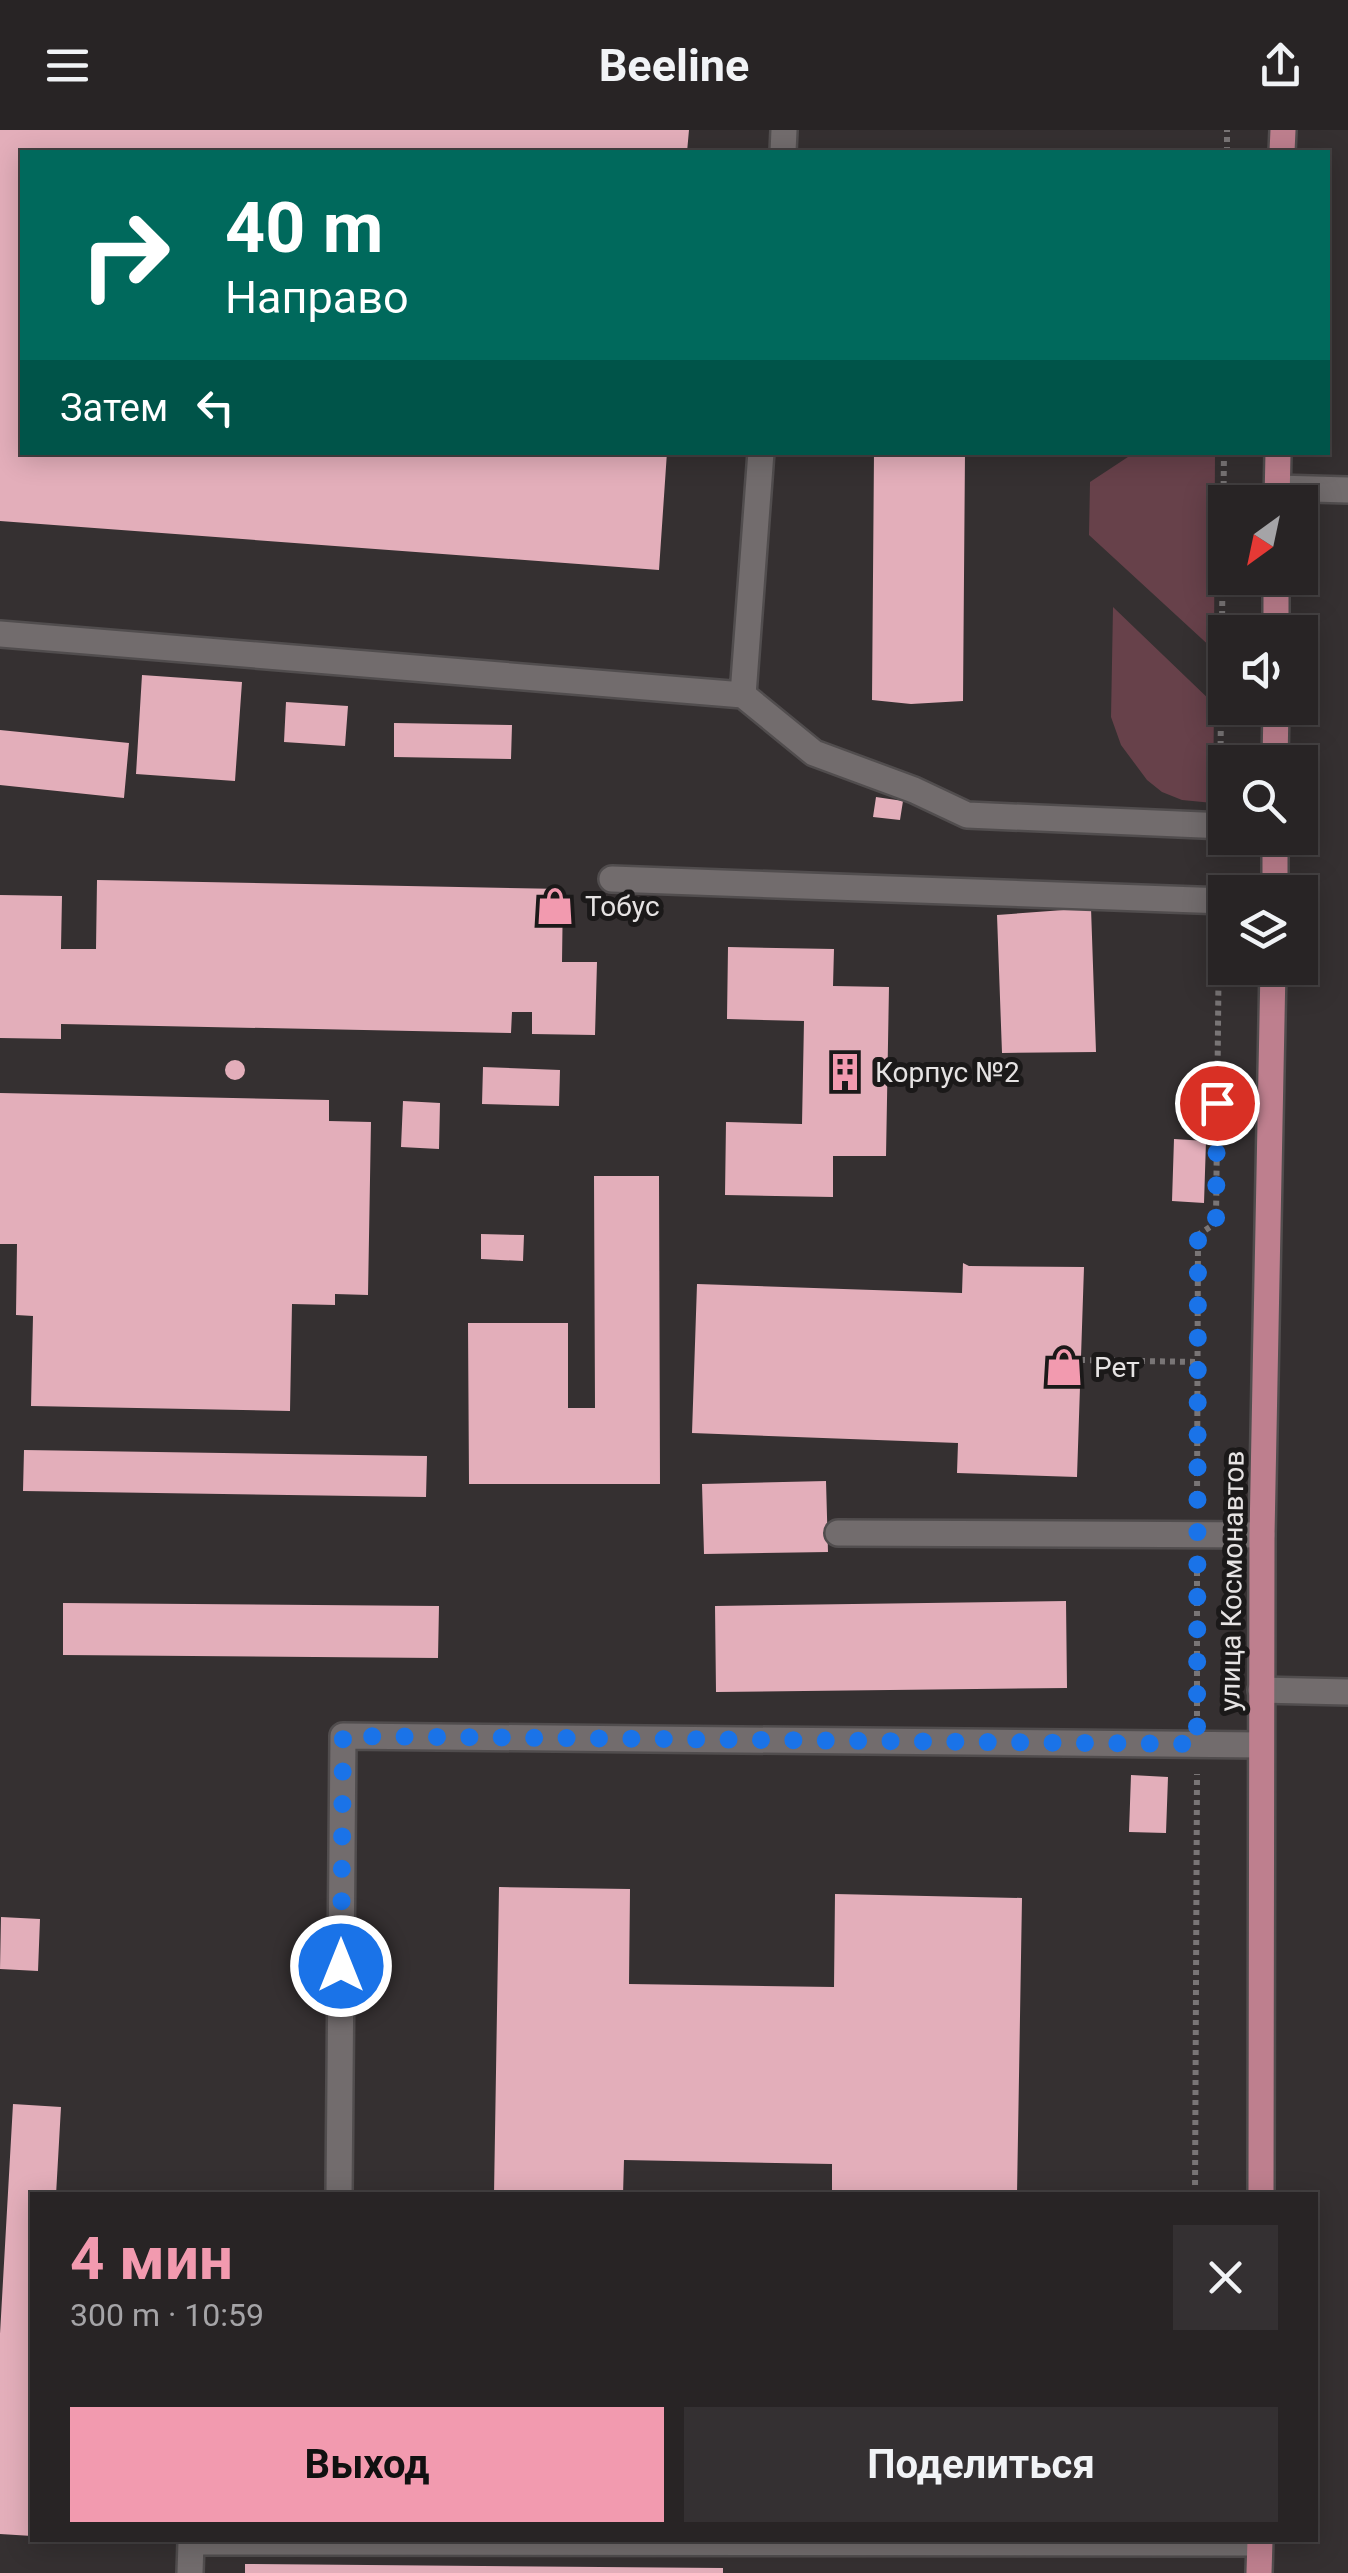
<!DOCTYPE html>
<html lang="ru">
<meta charset="utf-8">
<style>
:root{--surface:#282425;--page:#343032;--text:#f1f3f6;--muted:#a5a4a7;--line:#444142;--accent:#f29aaf}
body{margin:0;font-family:Roboto,sans-serif;background:var(--page);color:var(--text);height:100vh;display:flex;flex-direction:column;font-size:38px;white-space:nowrap}
*{box-sizing:border-box;margin:0}
p{font-size:32px;color:var(--muted)}
.icon{flex:none;width:55px;height:55px;fill:none;stroke:currentColor;stroke-width:2;stroke-linecap:round;stroke-linejoin:round}
.map{position:relative;flex:1;overflow:hidden}
.details{position:absolute;left:30px;top:2062px;width:1288px;height:350px;display:flex;flex-direction:column;background:var(--surface);border-radius:0px;box-shadow:0 5px 25px #0003,0 0 0 2px var(--line)}
.details>*{flex:none}
.hud{position:absolute;left:20px;top:20px;width:1310px;height:305px;border-radius:0px;box-shadow:0 5px 25px #0003,0 0 0 2px var(--line);background:#00695c;color:#fff;overflow:hidden}
.needle{width:65px;rotate:213deg}
.buttons{position:absolute;left:1208px;top:355px;display:grid;gap:20px}
.buttons a{display:grid;place-items:center;width:110px;height:110px;border-radius:0px;background:var(--surface);box-shadow:0 5px 25px #0003,0 0 0 2px var(--line);font-size:50px}
.pin{position:absolute;display:grid;place-items:center;width:85px;height:85px;color:#fff;margin:-42px;border:5px solid #fff;border-radius:50%;box-shadow:0 2px 10px #0007}
.me{position:absolute;width:110px;margin:-55px;rotate:0deg;stroke-linejoin:round;filter:drop-shadow(0 0 8px #0008)}
.turn{display:flex;align-items:center;gap:35px;height:210px;padding:0 40px;font-size:45px}
.turn .icon{width:130px;height:130px;stroke-width:2.5}
.turn b{display:block;font-size:70px;line-height:85px}
.then{display:flex;align-items:center;height:95px;padding:0 40px;background:#0003;gap:20px;font-size:38px}
.round{display:grid;place-items:center;flex:none;width:105px;height:105px;border-radius:0px;background:var(--page)}
.head{display:flex;align-items:center;justify-content:space-between;height:170px;padding:0 40px}
h1{font-size:60px;font-weight:700;line-height:75px;color:var(--accent)}
.button{display:flex;gap:20px;margin-top:auto;padding:20px 40px}
.button a{flex:1;height:115px;border-radius:0px;background:var(--accent);color:#111;font-size:40px;font-weight:700;line-height:115px;text-align:center}
.button a+a{background:var(--page);color:var(--text)}
header{display:flex;justify-content:space-between;align-items:center;height:130px;padding:0 40px;background:var(--surface);font-size:45px;font-weight:700}
.map>svg:first-child{display:block}
.green{fill:#67414a}
.building{fill:#e3aeba}
.lines{fill:none;stroke-linecap:round;stroke-linejoin:round}
.minor-casing{stroke:#514d4e;stroke-width:30}
.major-casing{stroke:#514d4e;stroke-width:30}
.path{stroke:#797576;stroke-width:6;stroke-dasharray:5 5;stroke-linecap:butt}
.minor{stroke:#726c6d;stroke-width:25}
.major{stroke:#be7f8e;stroke-width:25}
.route{stroke:#1a73e8;stroke-width:18;stroke-dasharray:0 32.4}
.labels{text-anchor:middle;dominant-baseline:central;stroke-width:10;stroke-linejoin:round;paint-order:stroke}
.poi-label{font-size:28px;fill:#e6e3e3;stroke:#1b1919;text-anchor:start}
.street-label{font-size:28px;fill:#e6e3e3;stroke:#1b1919}
</style>
<header><svg class="icon" aria-label="menu" viewBox="0 0 24 24"><path d="M4 6h16M4 12h16M4 18h16"/></svg>Beeline<svg class="icon" aria-label="share" viewBox="0 0 24 24"><path d="M12 15V3M7 8l5-5 5 5M5 13v7h14v-7"/></svg></header>
<div class="map">
<svg width="1348" height="2443" viewBox="0 0 1348 2443">
<rect width="100%" height="100%" fill="#353031"/>
<path class="green" d="M 1134,323 L 1215,323 L 1214,520 L 1089,405 L 1090,352 Z
M 1113,477 L 1214,574 L 1213,673 L 1182,670 L 1162,662 L 1147,650 L 1121,615 L 1111,587 Z"/>
<path class="building" d="M 0,0 L 689,0 L 687,22 L 22,22 L 22,322 L 667,322 L 659,440 L 0,391 Z
M 874,322 L 965,322 L 963,571 L 911,574 L 872,570 Z
M 142,545 L 242,552 L 235,651 L 136,644 Z
M 286,572 L 348,576 L 345,616 L 284,612 Z
M 394,593 L 512,595 L 511,629 L 394,627 Z
M 0,600 L 129,613 L 124,668 L 0,655 Z
M 876,667 L 903,671 L 900,690 L 873,687 Z
M 97,750 L 563,759 L 562,832 L 597,832 L 595,905 L 532,904 L 532,882 L 512,882 L 511,903 L 61,894 L 61,909 L 0,908 L 0,765 L 62,766 L 61,819 L 96,819 Z
M 1091,778 L 1096,922 L 1002,923 L 997,785 Z
M 728,817 L 834,819 L 833,856 L 889,857 L 886,1026 L 833,1026 L 833,1067 L 725,1065 L 726,992 L 802,994 L 804,891 L 727,889 Z
M225 940a10 10 0 1 1 20 0a10 10 0 1 1-20 0Z
M 483,937 L 560,940 L 559,976 L 482,974 Z
M 0,963 L 329,970 L 329,991 L 371,992 L 368,1165 L 335,1164 L 335,1175 L 292,1174 L 290,1281 L 31,1276 L 33,1186 L 16,1185 L 17,1114 L 0,1114 Z
M 403,971 L 440,973 L 439,1019 L 401,1017 Z
M 1174,1009 L 1206,1011 L 1204,1073 L 1172,1071 Z
M 594,1046 L 659,1046 L 660,1354 L 469,1354 L 468,1193 L 568,1193 L 568,1278 L 595,1278 Z
M 481,1104 L 524,1105 L 523,1131 L 481,1129 Z
M 963,1133 L 969,1136 L 1084,1137 L 1077,1347 L 957,1343 L 958,1313 L 692,1303 L 697,1154 L 962,1163 Z
M 24,1320 L 427,1326 L 426,1367 L 23,1361 Z
M 826,1351 L 828,1422 L 704,1424 L 702,1354 Z
M 1066,1471 L 1067,1558 L 716,1562 L 715,1476 Z
M 63,1473 L 439,1476 L 438,1528 L 63,1525 Z
M 1131,1645 L 1168,1647 L 1166,1703 L 1129,1702 Z
M 499,1757 L 630,1759 L 629,1854 L 834,1857 L 835,1764 L 1022,1768 L 1017,2065 L 832,2065 L 832,2034 L 624,2030 L 623,2065 L 494,2065 Z
M 1,1787 L 40,1789 L 38,1841 L 0,1839 Z
M 13,1974 L 61,1977 L 56,2065 L 32,2065 L 32,2406 L 0,2404 L 0,2204 Z
M 245,2434 L 723,2438 L 723,2443 L 245,2443 Z"/>
<g class="lines">
<g class="minor-casing">
<path id="minor" d="M 783,22 L 784,0
M 1277,358 L 1348,360
M 0,504 L 743,565 L 814,623 L 914,660 L 967,685 L 1225,696
M 743,565 L 761,322
M 612,749 L 1225,771
M 838,1403 L 1262,1405
M 1261,1560 L 1348,1562
M 339,2065 L 343,1606 L 1261,1615
M 190,2443 L 191,2412 L 1259,2413"/>
</g>
<g class="major-casing">
<path id="major" d="M 1282,22 L 1283,0
M 1277,372 L 1278,322
M 1276,502 L 1276,448
M 1275,632 L 1276,578
M 1275,762 L 1275,708
M 1261,2065 L 1262,1405 L 1273,838
M 1259,2443 L 1260,2410"/>
</g>
<path class="path" d="M 1227,22 L 1227,0
M 1220,666 L 1224,322
M 1080,1230 L 1198,1232
M 1197,1376 L 1198,1105 L 1216,1093 L 1219,799
M 1197,1586 L 1197,1434
M 1195,2065 L 1197,1644"/>
<use href="#minor" class="minor"/>
<use href="#major" class="major"/>
</g>
<g class="lines">
<path class="route" d="M 341,1836 L 343,1606 L 1197,1614 L 1198,1112 L 1198,1105 L 1216,1093 L 1217,973"/>
</g>
<defs>
<g id="shop-bare" transform="scale(3)"><path d="M-5-2.5h2.3a2.7 3.5 0 0 1 5.4 0H5L5.5 6h-11ZM-1.5-2.5h3a1.5 2.3 0 0 0-3 0Z" fill="#f29aaf" stroke="#1b1919" stroke-width="2.5" paint-order="stroke"/></g>
<g id="building-bare" transform="scale(3)"><path d="M-4-6H4V6H1V3H-1V6H-4ZM-2.5-4.3h1.7v1.8h-1.7ZM.8-4.3h1.7v1.8H.8ZM-2.5-1h1.7V.8h-1.7ZM.8-1h1.7V.8H.8Z" fill="#f29aaf" stroke="#1b1919" stroke-width="2.5" paint-order="stroke"/></g>
</defs>
<g fill-rule="evenodd">
<use href="#shop-bare" x="555" y="776"/>
<use href="#building-bare" x="845" y="942"/>
<use href="#shop-bare" x="1064" y="1237"/>
</g>
<g class="labels">
<g class="poi-label">
<text x="585" y="776">Тобус</text>
<text x="875" y="942">Корпус №2</text>
<text x="1094" y="1237">Рет</text>
</g>
<g class="street-label">
<text transform="translate(1232 1451) rotate(-89)">улица Космонавтов</text>
</g>
</g>
</svg>
<div class="buttons">
<a><svg class="needle" viewBox="-14 -14 28 28"><path d="M0-13l5 13h-10z" fill="#e53935"/><path d="M0 13l5-13h-10z" fill="#a5a4a7"/></svg></a>
<a><svg class="icon" aria-label="sound" viewBox="0 0 24 24"><path d="M4 9h4l5-4v14l-5-4H4zM17 9q2 3 0 6"/></svg></a>
<a><svg class="icon" aria-label="search" viewBox="0 0 24 24"><circle cx="10" cy="10" r="6"/><path d="M15 15l6 6"/></svg></a>
<a><svg class="icon" aria-label="layers" viewBox="0 0 24 24"><path d="M12 4l9 5-9 5-9-5zM3 14l9 5 9-5"/></svg></a>
</div>
<div class="pin" style="left:1217px;top:973px;background:#d93025"><svg class="icon" aria-label="arrive" viewBox="0 0 24 24"><path d="M6 21V4h12l-3 4 3 4H6"/></svg></div>
<svg class="me" style="left:341px;top:1836px" viewBox="-20 -20 40 40"><circle r="17" fill="#1a73e8" stroke="#fff" stroke-width="3"/><path d="M0-11L8 9 0 5-8 9z" fill="#fff"/></svg>
<div class="hud">
<div class="turn"><svg class="icon" aria-label="right" viewBox="0 0 24 24"><path d="M7 20v-9h11M14 6l5 5-5 5"/></svg><div><b>40 m</b>Направо</div></div>
<div class="then">Затем<svg class="icon" aria-label="left" viewBox="0 0 24 24"><path d="M17 20v-9H6M10 6l-5 5 5 5"/></svg></div>
</div>
<section class="details">
<div class="head"><div><h1>4 мин</h1><p>300 m · 10:59</p></div><a class="round"><svg class="icon" aria-label="close" viewBox="0 0 24 24"><path d="M6 6l12 12M18 6L6 18"/></svg></a></div>
<div class="button"><a>Выход</a><a>Поделиться</a></div>
</section>
</div>
